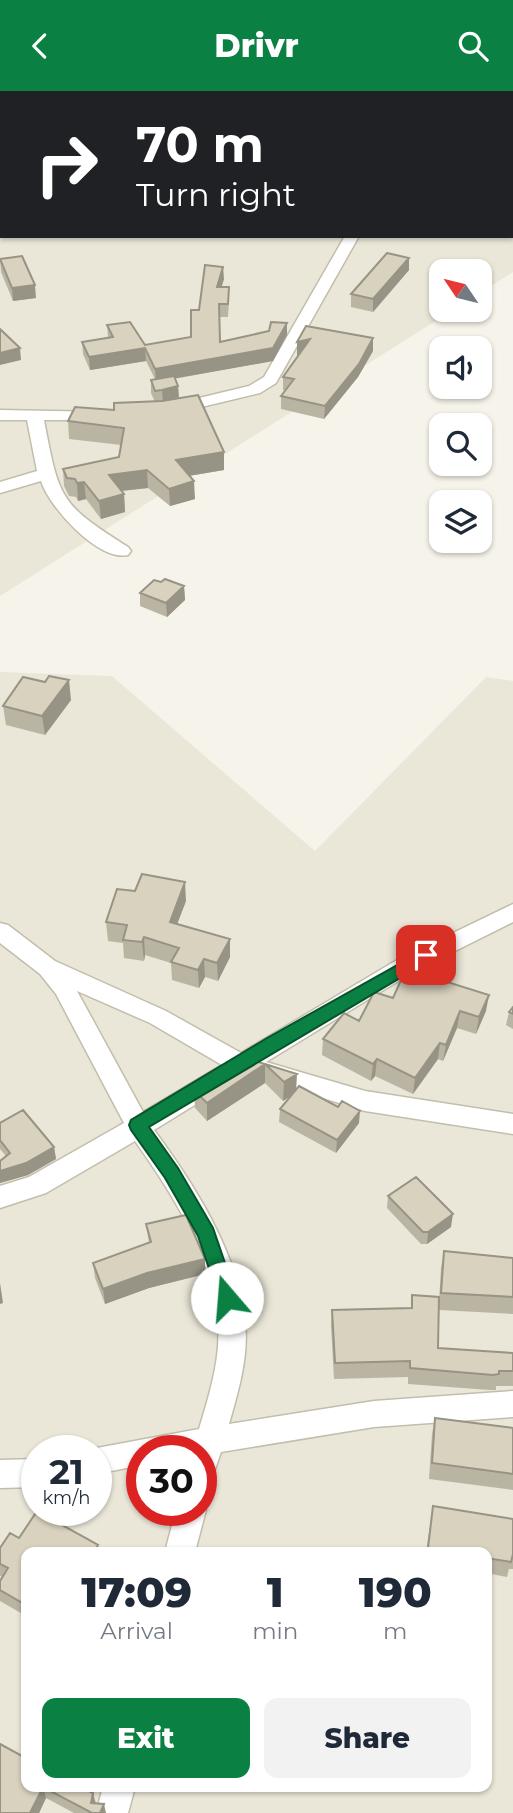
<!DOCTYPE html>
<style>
:root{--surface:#fff;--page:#f2f2f3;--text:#1f2937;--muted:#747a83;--accent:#0b8043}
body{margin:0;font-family:Montserrat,sans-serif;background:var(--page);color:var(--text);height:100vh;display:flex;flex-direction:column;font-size:26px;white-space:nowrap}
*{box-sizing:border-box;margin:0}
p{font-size:23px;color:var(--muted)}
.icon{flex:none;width:38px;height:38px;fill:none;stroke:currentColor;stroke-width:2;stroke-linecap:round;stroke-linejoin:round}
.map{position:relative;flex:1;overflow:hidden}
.details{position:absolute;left:21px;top:1456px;width:471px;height:245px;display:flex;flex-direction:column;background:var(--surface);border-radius:14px;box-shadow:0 2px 5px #0004}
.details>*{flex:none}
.banner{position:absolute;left:0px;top:0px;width:514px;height:147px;box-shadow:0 2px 5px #0004;background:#202124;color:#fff;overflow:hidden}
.needle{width:46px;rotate:305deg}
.tools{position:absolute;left:429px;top:168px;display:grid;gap:14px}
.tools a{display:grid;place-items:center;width:63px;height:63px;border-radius:14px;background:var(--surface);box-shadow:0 2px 5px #0004;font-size:35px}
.speed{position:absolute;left:21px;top:1344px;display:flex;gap:14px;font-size:35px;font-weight:700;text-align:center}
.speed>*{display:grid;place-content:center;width:91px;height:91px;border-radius:50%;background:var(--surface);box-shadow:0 2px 5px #0004;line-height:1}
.speed small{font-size:18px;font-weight:400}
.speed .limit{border:10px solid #d22;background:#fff;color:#111}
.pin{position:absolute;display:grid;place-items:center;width:60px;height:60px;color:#fff;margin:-30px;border-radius:14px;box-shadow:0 4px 10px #0006}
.me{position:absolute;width:77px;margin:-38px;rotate:342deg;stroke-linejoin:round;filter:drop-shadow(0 0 5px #0008)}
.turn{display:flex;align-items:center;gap:24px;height:147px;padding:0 21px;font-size:32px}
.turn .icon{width:91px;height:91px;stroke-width:2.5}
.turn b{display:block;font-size:49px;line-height:60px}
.eta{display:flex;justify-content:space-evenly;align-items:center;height:119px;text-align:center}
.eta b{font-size:42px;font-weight:800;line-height:49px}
.action{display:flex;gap:14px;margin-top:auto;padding:14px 21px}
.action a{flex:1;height:80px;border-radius:14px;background:var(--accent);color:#fff;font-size:28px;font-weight:800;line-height:80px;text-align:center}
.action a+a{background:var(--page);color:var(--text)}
header{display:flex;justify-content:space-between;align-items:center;height:91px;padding:0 21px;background:var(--accent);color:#fff;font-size:32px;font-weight:800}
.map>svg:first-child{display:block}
.residential{fill:#eae7d8;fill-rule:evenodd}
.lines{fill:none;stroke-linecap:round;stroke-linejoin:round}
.street-casing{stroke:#c2beab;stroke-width:3}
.street{fill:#fff;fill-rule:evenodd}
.wall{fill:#bab5a3}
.shaded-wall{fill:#979385}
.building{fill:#d8d2be;stroke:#979385;stroke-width:2}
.route{fill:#0b8043;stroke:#07532c;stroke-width:2}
</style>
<header><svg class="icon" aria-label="back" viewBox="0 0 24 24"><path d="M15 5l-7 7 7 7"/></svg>Drivr<svg class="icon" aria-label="search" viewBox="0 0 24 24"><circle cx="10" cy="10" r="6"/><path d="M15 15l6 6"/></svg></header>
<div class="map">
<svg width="513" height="1722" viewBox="0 0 513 1722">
<rect width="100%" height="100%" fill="#f6f4ea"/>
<path class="residential" d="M 181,0 L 513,0 L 513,181 L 480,202 L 480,180 L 441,180 L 441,219 L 453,219 L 0,505 L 0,46 L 2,145 L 513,145 L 513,2 L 170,2 Z
M 0,581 L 112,585 L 315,760 L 486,586 L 513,590 L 513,1722 L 0,1722 ZM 37,1360 L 96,1360 L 96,1419 L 37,1419 ZM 142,1360 L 201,1360 L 201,1419 L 142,1419 ZM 26,1461 L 486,1461 L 486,1696 L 26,1696 Z"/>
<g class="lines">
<g class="street-casing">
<path id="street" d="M 0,88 L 2,88 L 2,96 L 0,96 Z
M 0,113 L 2,113 L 0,122 Z
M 345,145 L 359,145 L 276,292 L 260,302 L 172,323 L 166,321 L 166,315 L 249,295 L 264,286 Z
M 0,319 L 105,321 L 105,327 L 99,329 L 44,329 C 59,409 60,413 128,456 L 131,460 L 128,464 C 99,471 49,416 41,390 L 0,402 L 0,391 L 37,380 L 27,329 L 0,329 Z
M 513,813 L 513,831 L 413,881 L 266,971 L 365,1000 L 513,1023 L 513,1043 L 365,1020 L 245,983 L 154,1039 C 194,1093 239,1163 245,1232 C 249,1265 238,1302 229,1333 L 374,1310 L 513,1300 L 513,1326 L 374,1336 L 221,1361 L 211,1390 L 201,1394 L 201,1360 L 142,1360 L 142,1374 L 96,1383 L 96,1360 L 86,1359 L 199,1338 C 209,1305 221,1267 218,1233 C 214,1168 172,1102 135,1050 L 46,1102 L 0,1117 L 0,1095 L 29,1086 L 124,1032 L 56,903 L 40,883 L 0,852 L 0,832 L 8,834 L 55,870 L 166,920 L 241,962 L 397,869 ZM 77,900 L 150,932 L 222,974 L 143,1021 Z
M 37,1368 L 37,1396 L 0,1397 L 0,1369 Z
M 201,1409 L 206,1419 L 195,1461 L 165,1461 L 176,1419 L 201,1419 Z
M 103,1696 L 135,1696 L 128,1722 L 96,1722 Z"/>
</g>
<use href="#street" class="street"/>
</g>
<path class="wall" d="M 409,167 L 409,179 L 373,221 L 351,216 L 351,203 Z
M 0,168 L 36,207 L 13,210 L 1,181 Z
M 224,188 L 221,196 L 229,209 L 228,226 L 219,226 L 220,251 L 269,240 L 287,232 L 287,244 L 273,270 L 175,287 L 178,295 L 179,308 L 224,361 L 224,379 L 189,385 L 195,408 L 170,415 L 148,397 L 122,400 L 124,403 L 125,421 L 101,428 L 86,408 L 78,410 L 76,406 L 69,405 L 64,395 L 63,378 L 119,366 L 121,354 L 69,348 L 68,330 L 114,319 L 155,311 L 151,302 L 151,289 L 155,288 L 146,270 L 90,279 L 83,263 L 82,251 L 108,246 L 107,234 L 145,254 L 191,246 L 199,219 Z
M 297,251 L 373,260 L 358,286 L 324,328 L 281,318 L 281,305 L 285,299 L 283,299 L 283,286 L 299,264 L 297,264 Z
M 161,491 L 184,495 L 185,509 L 167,526 L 140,515 L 140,502 Z
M 71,609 L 45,644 L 6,634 L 3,615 Z
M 186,810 L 177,833 L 230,848 L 230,866 L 218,890 L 205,886 L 199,897 L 172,889 L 171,872 L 145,864 L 144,870 L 124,867 L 123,852 L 108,850 L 106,831 Z
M 393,907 L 486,920 L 476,943 L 457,937 L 443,970 L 438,968 L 413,1003 L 375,985 L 371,990 L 322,964 L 323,948 L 359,930 Z
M 513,916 L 513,938 L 506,934 L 509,921 Z
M 265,973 L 296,998 L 359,1032 L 336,1062 L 279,1031 L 280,1018 L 290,1005 L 283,1010 L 265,992 Z
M 265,992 L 207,1030 L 195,1017 L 194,999 Z
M 0,1032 L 54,1056 L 56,1068 L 28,1084 L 0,1092 L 0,1070 L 6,1065 L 0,1058 Z
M 388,1105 L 451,1136 L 427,1153 L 421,1153 L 387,1117 Z
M 146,1133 L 205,1183 L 149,1197 L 105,1213 L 95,1187 L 93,1172 L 149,1152 Z
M 444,1160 L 513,1167 L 513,1223 L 439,1219 L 438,1257 L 513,1262 L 513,1295 L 496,1295 L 496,1299 L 490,1299 L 408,1293 L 408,1286 L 334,1288 L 331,1235 L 332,1219 L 411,1217 L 412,1204 L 439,1211 L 441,1177 Z
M 435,1327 L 513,1337 L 513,1399 L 429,1388 L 432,1343 Z
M 433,1415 L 513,1428 L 513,1478 L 509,1478 L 507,1486 L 486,1482 L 486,1461 L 426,1461 Z
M 0,1457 L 26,1461 L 26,1525 L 0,1510 L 0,1490 L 3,1486 L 0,1485 Z
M 0,1653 L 81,1696 L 95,1713 L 106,1722 L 74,1722 L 46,1707 L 39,1722 L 0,1722 Z"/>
<path class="shaded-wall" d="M 409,167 L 409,179 L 373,221 L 373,208 Z
M 223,176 L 224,188 L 218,208 L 217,196 Z
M 35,194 L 36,207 L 13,210 L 12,197 Z
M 287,232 L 287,244 L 273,270 L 156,291 L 155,278 L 273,257 Z
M 373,247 L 373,260 L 358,286 L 324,328 L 325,315 Z
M 310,248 L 310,261 L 297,264 L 297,251 Z
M 20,257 L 21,269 L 0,274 L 0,262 Z
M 145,257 L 146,270 L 90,279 L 89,266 Z
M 178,295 L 179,309 L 163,312 L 162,299 Z
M 224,361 L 224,379 L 176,387 L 176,369 Z
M 147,379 L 148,397 L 110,401 L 109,384 Z
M 194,390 L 195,408 L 170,415 L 169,398 Z
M 84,391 L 86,408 L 78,410 L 77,392 Z
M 124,403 L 125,421 L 101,428 L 99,410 Z
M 184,495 L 185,509 L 167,526 L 166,512 Z
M 69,589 L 71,609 L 45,644 L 42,625 Z
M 185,791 L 186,810 L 171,849 L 170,831 Z
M 144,846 L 145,864 L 144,870 L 142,851 Z
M 230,848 L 230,866 L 218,890 L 217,872 Z
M 204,868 L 205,886 L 199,897 L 198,879 Z
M 489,904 L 486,920 L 476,943 L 479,926 Z
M 460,920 L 457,937 L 443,970 L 446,954 Z
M 440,952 L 438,968 L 413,1003 L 415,987 Z
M 377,968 L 375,985 L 371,990 L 373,973 Z
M 265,973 L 265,992 L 207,1030 L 207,1012 Z
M 297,983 L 296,1002 L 283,1010 L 284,991 Z
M 360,1020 L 359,1032 L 336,1062 L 337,1049 Z
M 54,1056 L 56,1068 L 28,1084 L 0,1092 L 0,1080 Z
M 453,1123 L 451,1136 L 427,1153 L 428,1141 Z
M 205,1168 L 205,1183 L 149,1197 L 105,1213 L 103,1198 L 147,1182 Z
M 0,1192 L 3,1212 L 0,1213 Z
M 98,1454 L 99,1461 L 94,1461 Z
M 43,1696 L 46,1707 L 39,1722 L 29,1722 Z
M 93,1702 L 96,1713 L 91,1712 Z
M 104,1713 L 106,1722 L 100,1722 Z"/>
<path class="building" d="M 357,0 L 389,0 L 391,2 L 343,2 Z
M 387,162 L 409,167 L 373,208 L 351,203 Z
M 22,165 L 35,194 L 12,197 L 0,168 Z
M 205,174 L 223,176 L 217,196 L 229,196 L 228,213 L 219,213 L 220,251 L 269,240 L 271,231 L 287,232 L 273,257 L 155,278 L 145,257 L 89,266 L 82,251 L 113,246 L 107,234 L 130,231 L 145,254 L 191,246 L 191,219 L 199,219 Z
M 306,235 L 373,247 L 359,273 L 325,315 L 281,305 L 294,288 L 283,286 L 310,248 L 297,251 Z
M 0,238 L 20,257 L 0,262 Z
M 174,285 L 178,295 L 162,299 L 155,300 L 151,289 Z
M 198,304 L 224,361 L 176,369 L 194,390 L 169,398 L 147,379 L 109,384 L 124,403 L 99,410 L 84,391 L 77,392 L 75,388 L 67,387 L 63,378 L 119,366 L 124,337 L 68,330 L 75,316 L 114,319 L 114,312 L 162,310 Z
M 165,488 L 184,495 L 166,512 L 140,502 L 154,489 L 161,491 Z
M 49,585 L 69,589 L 42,625 L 3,615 L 23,586 L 45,591 Z
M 142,783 L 185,791 L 170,831 L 230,848 L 217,872 L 204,868 L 198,879 L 171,871 L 179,857 L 144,846 L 142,851 L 123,849 L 127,834 L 106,831 L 117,798 L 135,800 Z
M 406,878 L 489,904 L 479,926 L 460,920 L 446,954 L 440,952 L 415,987 L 377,968 L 373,973 L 323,948 L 344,922 L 359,930 L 374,901 L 393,907 Z
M 513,916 L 513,923 L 509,921 Z
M 245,967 L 265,973 L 207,1012 L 194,999 Z
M 265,973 L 297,983 L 284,991 Z
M 299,995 L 338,1016 L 342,1010 L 360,1020 L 337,1049 L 280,1018 Z
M 23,1019 L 54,1056 L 26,1072 L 0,1080 L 0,1070 L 10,1062 L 0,1049 L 0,1032 Z
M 416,1086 L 453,1123 L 428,1141 L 423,1141 L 388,1105 Z
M 186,1124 L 205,1168 L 147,1182 L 103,1198 L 93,1172 L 151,1151 L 146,1133 Z
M 444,1160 L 513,1167 L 513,1206 L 441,1202 Z
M 412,1204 L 439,1206 L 438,1257 L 513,1262 L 513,1280 L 499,1280 L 499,1283 L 493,1284 L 410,1277 L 410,1270 L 335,1272 L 332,1219 L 412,1217 Z
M 435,1327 L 513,1337 L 513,1383 L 432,1372 Z
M 433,1415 L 513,1428 L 513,1463 L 511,1471 L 486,1467 L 486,1461 L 454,1461 L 428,1457 Z
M 37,1420 L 98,1454 L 94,1461 L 26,1461 L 26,1514 L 0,1499 L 0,1490 L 8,1477 L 0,1473 L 0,1457 L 10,1442 L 19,1447 Z
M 0,1653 L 26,1667 L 26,1696 L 81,1696 L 93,1702 L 91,1712 L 104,1713 L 100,1722 L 92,1722 L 43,1696 L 30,1722 L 0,1722 Z"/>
<path class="route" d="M 426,858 L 434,864 L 432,868 L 149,1036 L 178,1077 L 213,1137 L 237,1207 L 234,1213 L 221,1213 L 198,1145 L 165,1087 L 131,1039 L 129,1034 L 131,1029 L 267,947 Z"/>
</svg>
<div class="tools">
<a><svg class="needle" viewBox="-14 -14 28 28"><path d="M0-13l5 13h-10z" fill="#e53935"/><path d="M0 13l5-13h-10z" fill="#747a83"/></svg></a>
<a><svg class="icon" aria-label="sound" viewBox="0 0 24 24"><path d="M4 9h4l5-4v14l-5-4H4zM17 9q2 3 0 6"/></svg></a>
<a><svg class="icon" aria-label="search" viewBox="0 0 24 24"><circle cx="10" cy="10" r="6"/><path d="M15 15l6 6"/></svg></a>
<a><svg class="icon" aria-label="layers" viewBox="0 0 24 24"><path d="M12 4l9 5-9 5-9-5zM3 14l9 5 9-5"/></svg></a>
</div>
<div class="speed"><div>21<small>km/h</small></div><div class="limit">30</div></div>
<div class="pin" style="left:426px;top:864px;background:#d93025"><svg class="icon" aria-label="arrive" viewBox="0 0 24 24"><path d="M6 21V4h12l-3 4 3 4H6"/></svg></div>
<svg class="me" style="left:227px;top:1207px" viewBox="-20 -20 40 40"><circle r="19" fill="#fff"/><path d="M0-13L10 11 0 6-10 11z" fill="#0b8043"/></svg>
<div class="banner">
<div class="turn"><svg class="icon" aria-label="right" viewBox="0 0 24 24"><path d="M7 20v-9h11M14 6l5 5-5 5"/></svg><div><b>70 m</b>Turn right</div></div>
</div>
<section class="details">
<div class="eta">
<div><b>17:09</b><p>Arrival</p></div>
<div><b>1</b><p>min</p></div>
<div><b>190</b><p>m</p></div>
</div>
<div class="action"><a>Exit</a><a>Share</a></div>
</section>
</div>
